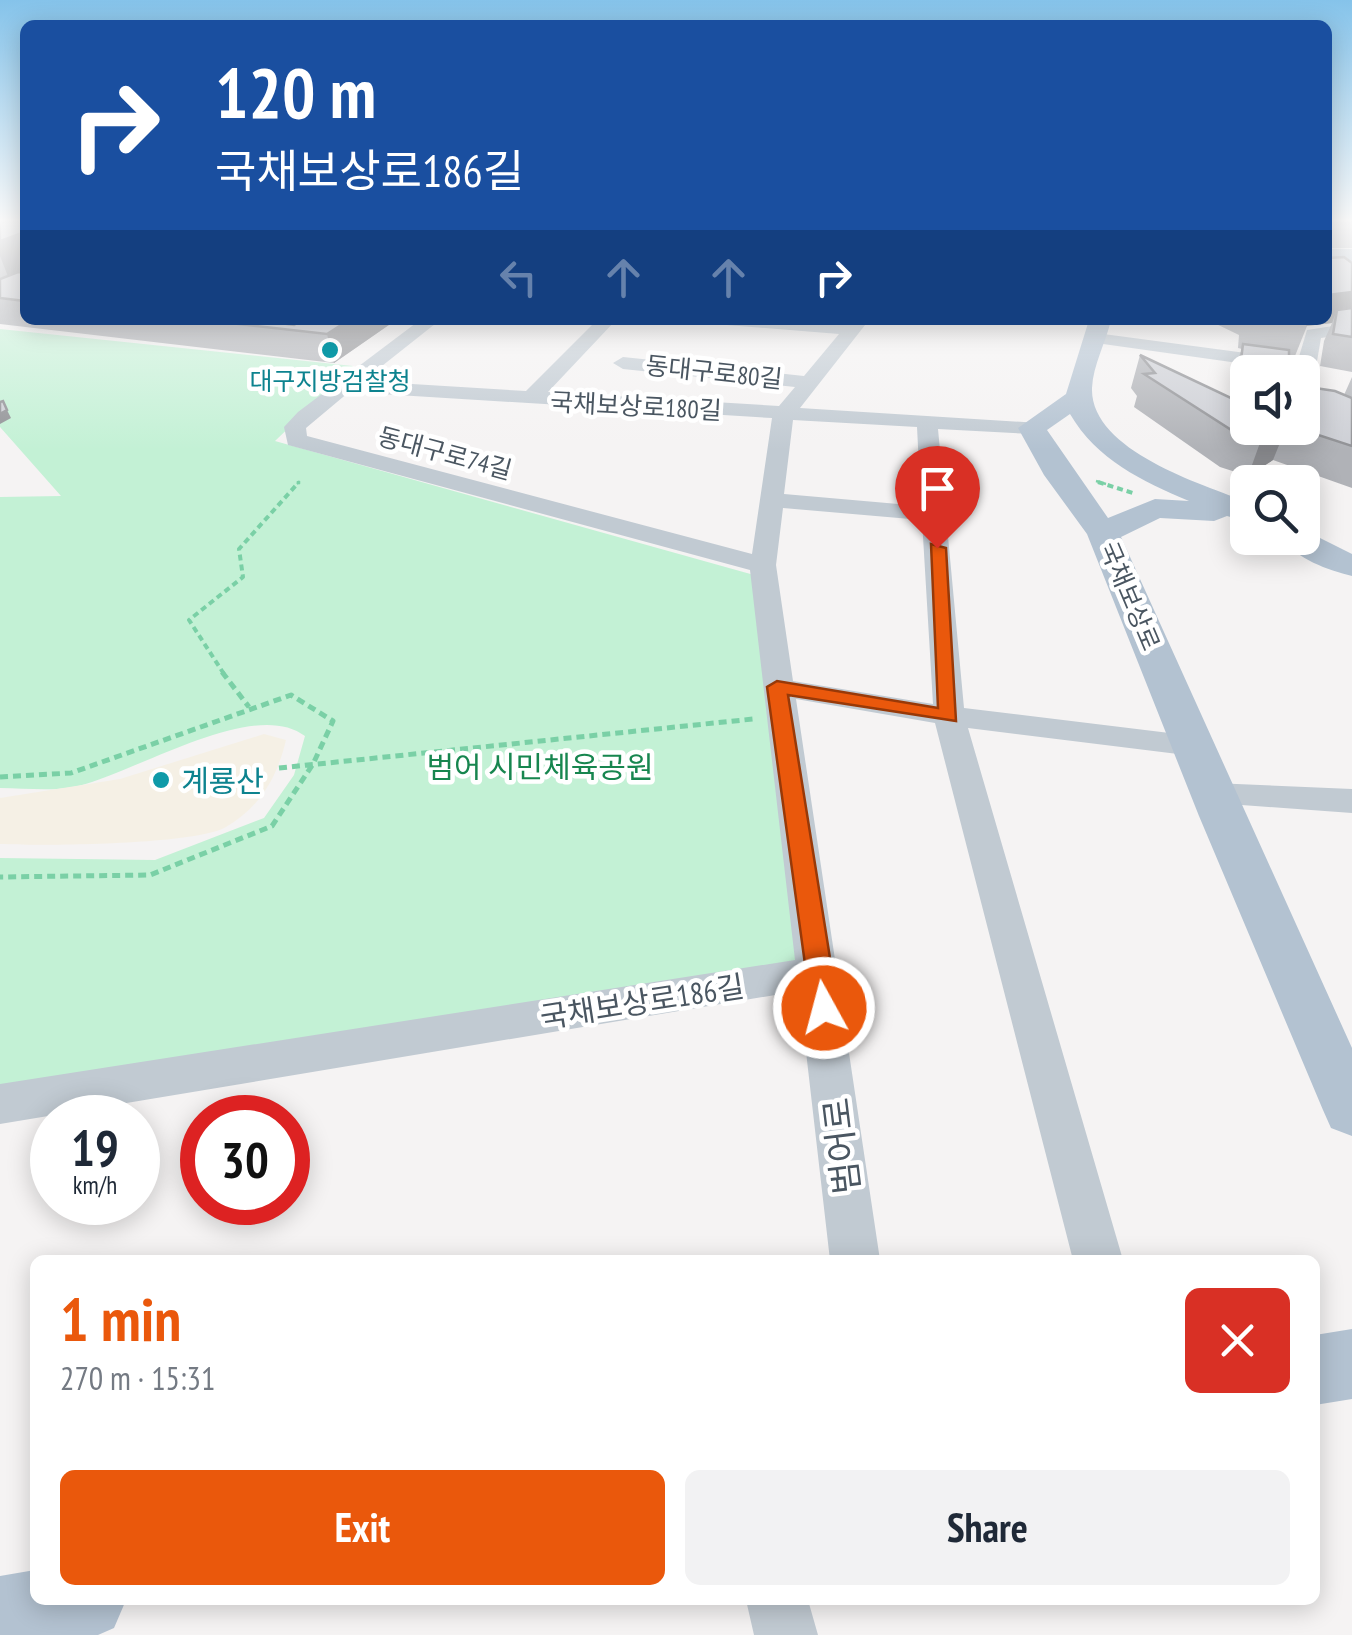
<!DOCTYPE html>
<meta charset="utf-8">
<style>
:root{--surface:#fff;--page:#f2f2f3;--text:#1f2937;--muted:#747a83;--accent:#ea580c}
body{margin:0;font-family:"PT Sans Narrow","Noto Sans KR",sans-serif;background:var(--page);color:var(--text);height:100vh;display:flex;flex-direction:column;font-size:38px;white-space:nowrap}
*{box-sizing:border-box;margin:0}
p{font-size:32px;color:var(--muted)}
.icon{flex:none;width:55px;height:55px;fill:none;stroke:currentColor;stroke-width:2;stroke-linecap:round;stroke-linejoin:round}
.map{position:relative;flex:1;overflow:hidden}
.drawer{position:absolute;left:30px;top:1255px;width:1290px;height:350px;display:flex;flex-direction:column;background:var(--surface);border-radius:15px;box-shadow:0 5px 25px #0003}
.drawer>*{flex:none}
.hud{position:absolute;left:20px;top:20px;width:1312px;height:305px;border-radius:15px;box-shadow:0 5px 25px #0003;background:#1a4fa0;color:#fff;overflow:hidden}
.controls{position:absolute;left:1230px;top:355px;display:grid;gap:20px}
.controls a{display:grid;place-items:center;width:90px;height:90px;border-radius:15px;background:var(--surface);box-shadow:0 5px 25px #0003;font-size:50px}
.speed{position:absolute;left:30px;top:1095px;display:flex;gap:20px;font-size:50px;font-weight:700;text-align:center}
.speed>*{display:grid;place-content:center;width:130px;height:130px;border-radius:50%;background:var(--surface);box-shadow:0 5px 25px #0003;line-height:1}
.speed small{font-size:25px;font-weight:400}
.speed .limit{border:15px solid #d22;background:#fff;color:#111}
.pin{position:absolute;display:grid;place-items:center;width:85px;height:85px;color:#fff;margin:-102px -42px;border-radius:50% 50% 50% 0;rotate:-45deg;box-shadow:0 0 10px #0007}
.pin .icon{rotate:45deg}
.me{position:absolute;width:110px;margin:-55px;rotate:353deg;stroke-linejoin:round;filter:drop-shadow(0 0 8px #0008)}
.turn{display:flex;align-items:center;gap:35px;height:210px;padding:0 30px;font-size:45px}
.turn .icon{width:130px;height:130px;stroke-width:2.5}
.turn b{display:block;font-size:70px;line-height:85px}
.lanes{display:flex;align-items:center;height:95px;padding:0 30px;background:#0003;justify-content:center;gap:50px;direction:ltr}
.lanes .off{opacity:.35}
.round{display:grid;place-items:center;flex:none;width:105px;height:105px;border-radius:15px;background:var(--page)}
.summary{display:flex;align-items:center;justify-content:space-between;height:170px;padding:0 30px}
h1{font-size:60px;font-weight:700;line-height:75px;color:var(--accent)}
.action{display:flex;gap:20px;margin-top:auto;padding:20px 30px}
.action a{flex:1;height:115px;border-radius:15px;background:var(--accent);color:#fff;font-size:40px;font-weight:700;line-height:115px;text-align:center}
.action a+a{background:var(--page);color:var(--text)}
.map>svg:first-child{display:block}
.green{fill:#c3f1d5}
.sand{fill:#f5f0e5}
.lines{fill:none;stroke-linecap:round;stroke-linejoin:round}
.path-far2{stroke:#7ad0a6;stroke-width:2.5;stroke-dasharray:4 2.5;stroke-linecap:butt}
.path-far1{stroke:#7ad0a6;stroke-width:4;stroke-dasharray:6 4;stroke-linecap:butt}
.path{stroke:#7ad0a6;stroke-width:5;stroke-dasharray:8 5;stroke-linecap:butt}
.minor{fill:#c1cad2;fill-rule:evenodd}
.major{fill:#b3c2d1;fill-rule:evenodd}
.wall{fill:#b0b2b7}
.shaded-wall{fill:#909195}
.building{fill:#cdcfd5;stroke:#909195;stroke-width:2.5}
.route{fill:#ea580c;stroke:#983908;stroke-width:2.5}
.culture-dot{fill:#0f9aa8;stroke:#fff;stroke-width:4}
.labels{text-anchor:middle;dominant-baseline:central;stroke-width:9;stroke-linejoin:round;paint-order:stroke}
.far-street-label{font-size:25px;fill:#4a5661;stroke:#fff}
.far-culture-label{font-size:25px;fill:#0d838f;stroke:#fff}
.park-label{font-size:30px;fill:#17864f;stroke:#fff}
.culture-label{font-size:30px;fill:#0d838f;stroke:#fff;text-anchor:start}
.street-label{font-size:30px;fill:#4a5661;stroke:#fff}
.near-street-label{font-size:35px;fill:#4a5661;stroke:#fff}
</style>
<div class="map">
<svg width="1352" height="1635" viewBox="0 0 1352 1635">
<rect width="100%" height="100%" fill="#f5f3f3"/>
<path class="green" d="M 0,329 L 353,366 L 275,441 L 754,575 L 801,967 L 0,1087 L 0,858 L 155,860 L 264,818 L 294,775 L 305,736 C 254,697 137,772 78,786 C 54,792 25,788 0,788 L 0,497 L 61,496 L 0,427 Z"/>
<path class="sand" d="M 264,734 L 286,740 C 277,778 260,807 226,827 C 196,845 40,846 0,844 L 0,798 L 120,779 Z"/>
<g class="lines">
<path class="path-far2" d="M 1096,481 L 1106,484
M 297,484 L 301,480"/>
<path class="path-far1" d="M 1098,482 L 1133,493
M 224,674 L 189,620 L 243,577 L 239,549 L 299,482"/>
<path class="path" d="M 222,672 L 249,707
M 279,768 L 753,719
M 0,777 L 71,773 L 291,695 L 333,721 L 313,764 L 272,826 L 150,875 L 0,877"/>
<path class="minor" d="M 420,320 L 440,320 L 363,381 L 526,391 L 597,320 L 616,320 L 548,392 L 779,406 L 795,387 L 623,369 L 613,363 L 623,357 L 804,376 L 839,334 L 727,325 L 718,320 L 847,324 L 851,320 L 869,320 L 800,408 L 1040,423 L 1040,433 L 1032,434 L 938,429 L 964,708 L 1194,736 L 1205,739 L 1210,746 L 1205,753 L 1194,756 L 968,728 L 1123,1260 L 1073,1260 L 935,723 L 796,699 L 880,1260 L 830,1260 L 799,991 L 0,1124 L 0,1084 L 795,960 L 750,570 L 288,445 L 284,427 L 298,412 ZM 349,392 L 772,418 L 752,554 L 307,436 L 306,428 ZM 793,420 L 917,427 L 921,506 L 784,494 ZM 783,508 L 922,520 L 933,704 L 793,681 L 776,565 Z
M 1352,323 L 1352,333 L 1321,338 L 1316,367 L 1322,405 L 1352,422 L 1352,437 L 1305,412 L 1302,372 L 1096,343 L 1087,338 L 1096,333 L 1298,360 L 1307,330 Z
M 1213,783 L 1352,789 L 1352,813 L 1201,802 L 1196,794 L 1201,786 Z
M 746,1600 L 808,1600 L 818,1635 L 754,1635 Z"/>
<path class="major" d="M 1328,249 L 1352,249 L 1352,261 L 1328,261 Z
M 1089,320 L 1111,320 C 1106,342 1093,365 1092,388 C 1090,450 1201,484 1248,502 L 1248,522 L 1227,516 L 1214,521 L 1160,518 L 1121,537 L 1352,1048 L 1352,1136 L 1331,1128 L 1323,1110 L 1199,816 L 1087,534 L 1044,475 L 1018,428 L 1066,394 ZM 1070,414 C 1097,460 1142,481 1189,501 L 1155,499 L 1108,518 L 1047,430 Z
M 1302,529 L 1352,554 L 1352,576 C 1328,570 1296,559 1283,538 L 1302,538 Z
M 1352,1329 L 1352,1399 L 1315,1405 L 1315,1335 Z
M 35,1570 L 35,1600 L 126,1600 L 114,1628 L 98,1635 L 0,1635 L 0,1576 Z"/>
</g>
<path class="wall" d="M 0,221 L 25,221 L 25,320 L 396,320 L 334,363 L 0,324 Z
M 1328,221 L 1352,221 L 1352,248 L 1328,248 Z
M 1352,292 L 1352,372 L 1320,366 L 1324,341 L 1332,323 L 1307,326 L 1295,356 L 1289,355 L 1248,372 L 1248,402 L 1235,400 L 1248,428 L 1302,428 L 1344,395 L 1352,377 L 1352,488 L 1273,460 L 1248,476 L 1220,467 L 1134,407 L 1137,396 L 1131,388 L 1140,355 L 1231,398 L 1235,366 L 1242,349 L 1238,348 L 1239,335 L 1208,320 L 1328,320 Z"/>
<path class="shaded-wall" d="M 0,221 L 12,221 L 25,232 L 25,287 L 14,292 L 0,256 Z
M 1352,292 L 1352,320 L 1337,310 L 1332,323 L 1306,326 L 1309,320 L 1328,320 L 1328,295 Z
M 349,320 L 396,320 L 334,363 L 327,334 Z
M 7,410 L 11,418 L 0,424 L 0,414 Z
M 1282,428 L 1286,428 L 1273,460 L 1248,476 L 1261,440 Z"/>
<path class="building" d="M 7,221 L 25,221 L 25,232 L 0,241 L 0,223 Z
M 1328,221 L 1352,221 L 1352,223 L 1328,223 Z
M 1344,257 L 1352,263 L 1352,292 L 1328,295 L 1328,258 Z
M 18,272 L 25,273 L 25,301 L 0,298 L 0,279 Z
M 1352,308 L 1352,337 L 1333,334 L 1337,310 Z
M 203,320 L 258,320 L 294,325 L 302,320 L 349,320 L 327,334 Z
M 1273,320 L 1309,320 L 1307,324 Z
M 1243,344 L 1289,350 L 1289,372 L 1248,372 L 1248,377 L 1239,376 Z
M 1140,355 L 1248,406 L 1248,428 L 1282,428 L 1261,440 L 1233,431 L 1144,374 L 1155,373 Z
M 1302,386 L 1335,391 L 1352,398 L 1352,446 L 1297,428 L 1302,428 Z
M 3,401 L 7,410 L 0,414 L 0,402 Z"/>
<linearGradient id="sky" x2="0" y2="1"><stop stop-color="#85c3ea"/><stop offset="0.49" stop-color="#fafafa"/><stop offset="1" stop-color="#fafafa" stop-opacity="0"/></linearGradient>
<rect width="1352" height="450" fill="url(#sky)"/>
<path class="route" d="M 931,544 L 946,548 L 956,721 L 788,695 L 838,1008 L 834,1016 L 815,1016 L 811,1008 L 767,687 L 777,681 L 938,708 Z"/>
<g class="culture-dot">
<circle cx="330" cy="350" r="10"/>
<circle cx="161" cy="780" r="10"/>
</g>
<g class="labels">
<g class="far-street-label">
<text transform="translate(714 372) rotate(6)">동대구로80길</text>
<text transform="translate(636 406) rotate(3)">국채보상로180길</text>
<text transform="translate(445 453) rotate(15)">동대구로74길</text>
<text transform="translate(1130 596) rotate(67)">국채보상로</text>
</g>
<g class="far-culture-label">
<text x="330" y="381">대구지방검찰청</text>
</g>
<g class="park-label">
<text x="540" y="766">범어 시민체육공원</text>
</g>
<g class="culture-label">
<text x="181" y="780">계룡산</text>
</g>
<g class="street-label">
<text transform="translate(642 1001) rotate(-9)">국채보상로186길</text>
</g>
<g class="near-street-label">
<text transform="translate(841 1146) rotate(-97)">범어로</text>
</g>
</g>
</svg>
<div class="controls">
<a><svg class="icon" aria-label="sound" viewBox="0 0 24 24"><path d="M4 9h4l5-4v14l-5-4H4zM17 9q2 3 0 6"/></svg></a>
<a><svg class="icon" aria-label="search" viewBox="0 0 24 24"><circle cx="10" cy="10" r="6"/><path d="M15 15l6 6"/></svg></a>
</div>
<div class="speed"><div>19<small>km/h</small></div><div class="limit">30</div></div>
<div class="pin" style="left:937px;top:548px;background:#d93025"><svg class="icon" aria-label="arrive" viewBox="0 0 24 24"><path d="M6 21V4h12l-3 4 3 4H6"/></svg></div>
<svg class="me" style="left:824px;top:1008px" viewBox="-20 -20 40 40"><circle r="17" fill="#ea580c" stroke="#fff" stroke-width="3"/><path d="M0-11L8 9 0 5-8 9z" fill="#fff"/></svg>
<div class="hud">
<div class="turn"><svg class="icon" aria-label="right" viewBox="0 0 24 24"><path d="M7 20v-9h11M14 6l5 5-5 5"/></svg><div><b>120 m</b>국채보상로186길</div></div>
<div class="lanes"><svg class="icon off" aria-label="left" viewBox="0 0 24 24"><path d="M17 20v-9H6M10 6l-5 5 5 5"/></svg><svg class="icon off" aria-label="ahead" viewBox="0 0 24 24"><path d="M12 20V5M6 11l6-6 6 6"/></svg><svg class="icon off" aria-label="ahead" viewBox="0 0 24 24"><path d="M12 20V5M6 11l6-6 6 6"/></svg><svg class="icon" aria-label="right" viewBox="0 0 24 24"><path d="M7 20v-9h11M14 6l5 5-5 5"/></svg></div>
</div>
<section class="drawer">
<div class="summary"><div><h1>1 min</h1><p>270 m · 15:31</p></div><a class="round" style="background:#d93025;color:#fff"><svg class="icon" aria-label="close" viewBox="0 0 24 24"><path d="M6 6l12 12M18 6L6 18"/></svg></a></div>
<div class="action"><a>Exit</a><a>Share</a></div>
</section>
</div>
